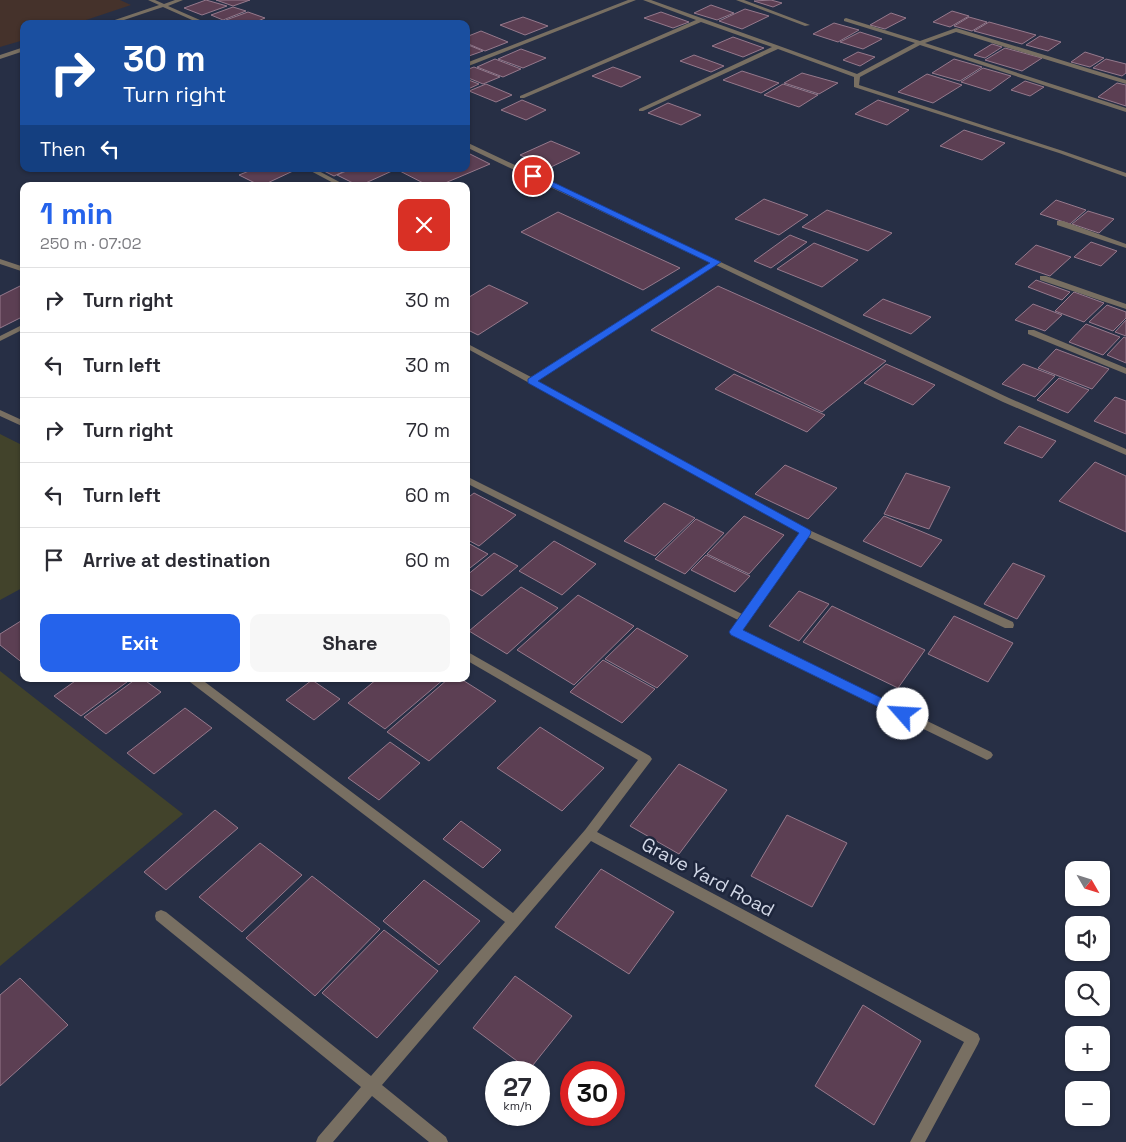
<!DOCTYPE html>
<meta charset="utf-8">
<style>
:root{--surface:#fff;--page:#f7f7f7;--text:#2b2b33;--muted:#7c7c81;--line:#e1e1e2;--accent:#2563eb}
body{margin:0;font-family:"Space Grotesk",sans-serif;background:var(--page);color:var(--text);height:100vh;display:flex;flex-direction:column;font-size:19px;white-space:nowrap}
*{box-sizing:border-box;margin:0}
p{font-size:16px;color:var(--muted)}
.icon{flex:none;width:28px;height:28px;fill:none;stroke:currentColor;stroke-width:2;stroke-linecap:round;stroke-linejoin:round}
.map{position:relative;flex:1;overflow:hidden}
.side{position:absolute;left:20px;top:182px;width:450px;height:500px;display:flex;flex-direction:column;background:var(--surface);border-radius:10px;box-shadow:0 1px 4px #0004}
.side>*{flex:none}
.hud{position:absolute;left:20px;top:20px;width:450px;height:152px;border-radius:10px;box-shadow:0 1px 4px #0004;background:#1a4fa0;color:#fff;overflow:hidden}
.needle{width:32px;rotate:129deg}
.buttons{position:absolute;left:1065px;top:861px;display:grid;gap:10px}
.buttons a{display:grid;place-items:center;width:45px;height:45px;border-radius:10px;background:var(--surface);box-shadow:0 1px 4px #0004;font-size:25px}
.speed{position:absolute;left:485px;top:1061px;display:flex;gap:10px;font-size:25px;font-weight:700;text-align:center}
.speed>*{display:grid;place-content:center;width:65px;height:65px;border-radius:50%;background:var(--surface);box-shadow:0 1px 4px #0004;line-height:1}
.speed small{font-size:12px;font-weight:400}
.speed .limit{border:8px solid #d22;background:#fff;color:#111}
.pin{position:absolute;display:grid;place-items:center;width:42px;height:42px;color:#fff;margin:-21px;border:2px solid #fff;border-radius:50%;box-shadow:0 1px 5px #0007}
.me{position:absolute;width:55px;margin:-28px;rotate:296deg;stroke-linejoin:round;filter:drop-shadow(0 0 4px #0008)}
.turn{display:flex;align-items:center;gap:18px;height:105px;padding:0 20px;font-size:22px}
.turn .icon{width:65px;height:65px;stroke-width:2.5}
.turn b{display:block;font-size:35px;line-height:42px}
.then{display:flex;align-items:center;height:48px;padding:0 20px;background:#0003;gap:10px;font-size:19px}
.round{display:grid;place-items:center;flex:none;width:52px;height:52px;border-radius:10px;background:var(--page)}
.headline{display:flex;align-items:center;justify-content:space-between;height:85px;padding:0 20px}
h1{font-size:30px;font-weight:700;line-height:38px;color:var(--accent)}
.button{display:flex;gap:10px;margin-top:auto;padding:10px 20px}
.button a{flex:1;height:58px;border-radius:10px;background:var(--accent);color:#fff;font-size:20px;font-weight:700;line-height:58px;text-align:center}
.button a+a{background:var(--page);color:var(--text)}
ul{padding:0;list-style:none}
li{display:flex;align-items:center;gap:15px;height:65px;padding:0 20px;border-top:1px solid var(--line)}
li div{flex:1}
li b{display:block;font-size:19px}
li em{font-style:normal}
.map>svg:first-child{display:block}
.industrial{fill:#45322b}
.green{fill:#42432b}
.building{fill:#5c3f53;stroke:#95798c}
.lines{fill:none;stroke-linecap:round;stroke-linejoin:round}
.street{fill:#786f62;fill-rule:evenodd}
.route{fill:#2563eb;stroke:#184099}
.labels{text-anchor:middle;dominant-baseline:central;stroke-width:5;stroke-linejoin:round;paint-order:stroke}
.near-street-label{font-size:19px;fill:#d1d7e6;stroke:#1d253b}
</style>
<div class="map">
<svg width="1126" height="1142" viewBox="0 0 1126 1142">
<rect width="100%" height="100%" fill="#272f45"/>
<path class="industrial" d="M 0,0 L 120,0 L 131,5 L 74,24 L 24,24 L 24,40 L 0,47 Z"/>
<path class="green" d="M 0,434 L 24,446 L 24,587 L 0,600 Z
M 0,671 L 183,814 L 0,966 Z"/>
<path class="building" d="M 206,0 L 227,6 L 202,15 L 184,8 Z
M 216,0 L 250,0 L 233,6 Z
M 771,0 L 782,3 L 773,7 L 754,1 Z
M 711,5 L 734,13 L 717,20 L 694,13 Z
M 233,7 L 246,11 L 223,20 L 211,15 Z
M 745,9 L 769,16 L 742,29 L 719,21 Z
M 952,11 L 969,16 L 950,27 L 933,22 Z
M 248,12 L 265,18 L 251,24 L 236,24 L 226,20 Z
M 661,12 L 689,22 L 673,28 L 644,18 Z
M 891,13 L 906,18 L 885,29 L 870,25 Z
M 523,17 L 548,26 L 525,35 L 500,25 Z
M 969,17 L 987,22 L 972,31 L 954,26 Z
M 989,22 L 1036,35 L 1022,44 L 974,31 Z
M 834,23 L 859,30 L 838,42 L 813,34 Z
M 481,31 L 508,42 L 485,51 L 466,43 L 466,37 Z
M 860,32 L 882,39 L 863,49 L 840,42 Z
M 1040,36 L 1061,42 L 1048,51 L 1026,45 Z
M 733,37 L 764,48 L 743,57 L 712,46 Z
M 466,44 L 483,51 L 466,57 Z
M 992,44 L 1002,47 L 985,58 L 974,55 Z
M 1005,48 L 1042,58 L 1022,71 L 985,60 Z
M 521,49 L 546,58 L 523,68 L 498,59 Z
M 858,52 L 875,57 L 860,66 L 843,60 Z
M 1085,52 L 1104,58 L 1090,67 L 1071,62 Z
M 694,55 L 724,66 L 711,72 L 680,61 Z
M 495,59 L 521,69 L 503,77 L 477,67 Z
M 954,59 L 982,67 L 960,81 L 932,73 Z
M 1106,59 L 1126,64 L 1126,73 L 1122,76 L 1093,68 Z
M 474,67 L 500,77 L 483,84 L 466,77 L 466,70 Z
M 613,67 L 641,77 L 621,87 L 592,76 Z
M 983,68 L 1011,76 L 990,91 L 961,82 Z
M 742,71 L 779,83 L 761,93 L 723,80 Z
M 802,73 L 838,83 L 819,94 L 784,83 Z
M 927,74 L 962,85 L 933,103 L 898,92 Z
M 466,79 L 479,84 L 466,90 Z
M 1025,81 L 1044,87 L 1030,96 L 1011,90 Z
M 1117,83 L 1126,85 L 1126,106 L 1098,97 Z
M 486,84 L 512,95 L 496,102 L 469,91 Z
M 783,84 L 818,95 L 799,107 L 764,95 Z
M 522,100 L 546,110 L 526,120 L 501,110 Z
M 878,100 L 909,110 L 887,125 L 855,114 Z
M 668,103 L 701,115 L 681,125 L 648,113 Z
M 964,130 L 1005,143 L 982,160 L 940,146 Z
M 551,141 L 580,153 L 549,168 L 520,155 Z
M 466,152 L 490,164 L 438,186 L 429,186 L 396,169 L 466,169 Z
M 254,169 L 288,169 L 293,171 L 261,186 L 239,175 Z
M 320,169 L 349,169 L 334,176 Z
M 351,169 L 386,169 L 392,171 L 359,186 L 337,175 Z
M 764,199 L 808,215 L 779,235 L 735,219 Z
M 1056,200 L 1086,210 L 1070,224 L 1040,214 Z
M 827,210 L 892,233 L 868,251 L 802,227 Z
M 1088,211 L 1114,219 L 1099,233 L 1072,224 Z
M 558,212 L 680,268 L 643,290 L 521,232 Z
M 790,235 L 807,242 L 771,268 L 754,261 Z
M 1091,242 L 1117,251 L 1101,266 L 1074,257 Z
M 814,243 L 858,260 L 822,287 L 777,269 Z
M 1036,245 L 1071,257 L 1050,276 L 1015,264 Z
M 1036,280 L 1070,292 L 1062,300 L 1028,287 Z
M 489,285 L 528,303 L 478,335 L 466,329 L 466,299 Z
M 20,286 L 24,289 L 24,316 L 0,328 L 0,296 Z
M 718,286 L 886,361 L 822,412 L 651,330 Z
M 1074,292 L 1104,303 L 1084,322 L 1055,311 Z
M 883,299 L 931,317 L 911,334 L 863,315 Z
M 1033,304 L 1062,315 L 1045,331 L 1015,320 Z
M 1107,305 L 1126,312 L 1126,318 L 1113,331 L 1089,322 Z
M 1126,320 L 1126,336 L 1115,332 Z
M 1086,324 L 1120,337 L 1103,355 L 1069,342 Z
M 1124,337 L 1126,338 L 1126,363 L 1107,355 Z
M 1056,349 L 1109,369 L 1092,389 L 1038,368 Z
M 886,364 L 935,385 L 913,405 L 864,383 Z
M 1023,364 L 1055,376 L 1035,397 L 1002,384 Z
M 734,374 L 825,415 L 807,432 L 715,389 Z
M 1059,378 L 1089,390 L 1068,413 L 1037,400 Z
M 1115,397 L 1126,401 L 1126,434 L 1094,421 Z
M 1019,426 L 1056,441 L 1042,458 L 1004,443 Z
M 1095,462 L 1126,476 L 1126,532 L 1059,501 Z
M 785,465 L 837,488 L 808,519 L 755,494 Z
M 906,473 L 950,487 L 929,529 L 884,514 Z
M 474,493 L 516,515 L 479,546 L 466,539 L 466,499 Z
M 664,503 L 695,518 L 655,556 L 624,541 Z
M 744,516 L 784,535 L 749,574 L 707,554 Z
M 884,516 L 942,540 L 921,567 L 863,541 Z
M 696,519 L 724,533 L 685,574 L 655,559 Z
M 554,541 L 596,564 L 562,595 L 519,571 Z
M 466,542 L 488,554 L 466,571 Z
M 494,553 L 518,566 L 482,596 L 466,587 L 466,576 Z
M 706,555 L 750,576 L 735,592 L 691,570 Z
M 1013,563 L 1045,576 L 1017,619 L 984,604 Z
M 521,587 L 558,608 L 507,654 L 469,631 Z
M 799,591 L 829,604 L 799,641 L 769,626 Z
M 578,595 L 634,626 L 574,685 L 517,650 Z
M 832,606 L 925,650 L 898,688 L 803,642 Z
M 954,616 L 1013,643 L 988,682 L 928,654 Z
M 24,619 L 24,664 L 0,645 L 0,634 Z
M 637,628 L 688,656 L 657,688 L 605,659 Z
M 603,660 L 655,689 L 622,723 L 570,692 Z
M 78,679 L 131,679 L 81,716 L 54,696 Z
M 136,679 L 143,679 L 161,692 L 106,734 L 84,717 Z
M 377,679 L 444,679 L 385,729 L 348,703 Z
M 448,679 L 461,679 L 496,701 L 429,761 L 387,732 Z
M 312,680 L 340,699 L 314,720 L 286,700 Z
M 185,708 L 212,728 L 154,774 L 127,753 Z
M 540,727 L 604,768 L 562,811 L 497,768 Z
M 390,742 L 420,763 L 379,800 L 348,778 Z
M 679,764 L 727,790 L 679,854 L 630,826 Z
M 215,810 L 238,828 L 166,890 L 144,872 Z
M 787,815 L 847,843 L 812,907 L 751,876 Z
M 461,821 L 501,850 L 483,868 L 443,839 Z
M 260,843 L 302,875 L 242,932 L 199,897 Z
M 601,869 L 674,912 L 629,974 L 555,927 Z
M 312,876 L 380,929 L 315,996 L 246,938 Z
M 424,880 L 480,921 L 439,965 L 383,921 Z
M 384,930 L 438,971 L 377,1038 L 322,993 Z
M 515,976 L 572,1016 L 529,1070 L 473,1028 Z
M 20,978 L 68,1025 L 0,1086 L 0,995 Z
M 863,1005 L 921,1041 L 874,1125 L 815,1086 Z"/>
<g class="lines">
<path class="street" d="M 148,0 L 155,0 L 164,4 L 175,0 L 183,0 L 168,6 L 209,24 L 201,24 L 163,7 L 112,24 L 103,24 L 159,5 Z
M 628,0 L 636,0 L 466,67 L 466,63 Z
M 643,0 L 651,0 L 857,74 L 915,43 L 844,21 L 844,19 L 846,18 L 920,41 L 956,28 L 1126,80 L 1126,84 L 956,32 L 925,43 L 1126,108 L 1126,112 L 920,45 L 860,77 L 859,85 L 1063,151 L 1126,173 L 1126,177 L 1059,153 L 854,87 L 854,77 L 778,49 L 643,111 L 639,111 L 639,109 L 772,47 L 701,22 L 524,98 L 520,98 L 520,96 L 696,20 Z
M 736,0 L 744,0 L 810,25 L 805,26 Z
M 24,47 L 24,51 L 0,59 L 0,55 Z
M 466,142 L 1009,398 L 1126,449 L 1126,455 L 1003,402 L 716,265 L 537,381 L 809,530 L 1013,622 L 1014,625 L 1013,628 L 1005,628 L 808,537 L 742,631 L 991,752 L 993,755 L 991,758 L 987,760 L 983,758 L 731,635 L 730,632 L 738,620 L 466,483 L 466,476 L 742,614 L 800,533 L 466,348 L 466,343 L 531,377 L 710,263 L 466,147 Z
M 307,169 L 315,169 L 347,186 L 339,186 Z
M 1057,221 L 1063,221 L 1126,244 L 1126,248 L 1057,225 Z
M 0,259 L 24,267 L 24,272 L 0,264 Z
M 1040,276 L 1046,276 L 1126,304 L 1126,309 L 1040,280 Z
M 24,324 L 24,329 L 0,341 L 0,336 Z
M 1028,330 L 1034,330 L 1126,368 L 1126,374 L 1028,334 Z
M 0,410 L 24,421 L 24,427 L 0,416 Z
M 466,651 L 650,756 L 652,759 L 650,762 L 597,832 L 978,1034 L 980,1039 L 978,1044 L 925,1142 L 910,1142 L 964,1042 L 591,841 L 382,1085 L 446,1137 L 448,1142 L 429,1142 L 372,1096 L 333,1142 L 316,1142 L 318,1137 L 361,1087 L 156,920 L 155,916 L 156,912 L 161,910 L 166,912 L 371,1076 L 505,922 L 190,682 L 189,679 L 201,679 L 513,913 L 585,830 L 638,760 L 466,660 Z"/>
</g>
<path class="route" d="M 531,174 L 536,174 L 721,262 L 538,381 L 810,530 L 811,532 L 810,535 L 743,630 L 908,711 L 910,714 L 908,717 L 899,717 L 731,635 L 729,632 L 731,629 L 799,533 L 528,383 L 528,379 L 710,263 L 531,177 Z"/>
<g class="labels">
<g class="near-street-label">
<text transform="translate(708 877) rotate(28)">Grave Yard Road</text>
</g>
</g>
</svg>
<div class="buttons">
<a><svg class="needle" viewBox="-14 -14 28 28"><path d="M0-13l5 13h-10z" fill="#e53935"/><path d="M0 13l5-13h-10z" fill="#7c7c81"/></svg></a>
<a><svg class="icon" aria-label="sound" viewBox="0 0 24 24"><path d="M4 9h4l5-4v14l-5-4H4zM17 9q2 3 0 6"/></svg></a>
<a><svg class="icon" aria-label="search" viewBox="0 0 24 24"><circle cx="10" cy="10" r="6"/><path d="M15 15l6 6"/></svg></a>
<a>+</a>
<a>−</a>
</div>
<div class="speed"><div>27<small>km/h</small></div><div class="limit">30</div></div>
<div class="pin" style="left:533px;top:176px;background:#d93025"><svg class="icon" aria-label="arrive" viewBox="0 0 24 24"><path d="M6 21V4h12l-3 4 3 4H6"/></svg></div>
<svg class="me" style="left:903px;top:714px" viewBox="-20 -20 40 40"><circle r="19" fill="#fff"/><path d="M0-13L10 11 0 6-10 11z" fill="#2563eb"/></svg>
<div class="hud">
<div class="turn"><svg class="icon" aria-label="right" viewBox="0 0 24 24"><path d="M7 20v-9h11M14 6l5 5-5 5"/></svg><div><b>30 m</b>Turn right</div></div>
<div class="then">Then<svg class="icon" aria-label="left" viewBox="0 0 24 24"><path d="M17 20v-9H6M10 6l-5 5 5 5"/></svg></div>
</div>
<section class="side">
<div class="headline"><div><h1>1 min</h1><p>250 m · 07:02</p></div><a class="round" style="background:#d93025;color:#fff"><svg class="icon" aria-label="close" viewBox="0 0 24 24"><path d="M6 6l12 12M18 6L6 18"/></svg></a></div>
<ul>
<li><svg class="icon" aria-label="right" viewBox="0 0 24 24"><path d="M7 20v-9h11M14 6l5 5-5 5"/></svg><div><b>Turn right</b></div><em>30 m</em></li>
<li><svg class="icon" aria-label="left" viewBox="0 0 24 24"><path d="M17 20v-9H6M10 6l-5 5 5 5"/></svg><div><b>Turn left</b></div><em>30 m</em></li>
<li><svg class="icon" aria-label="right" viewBox="0 0 24 24"><path d="M7 20v-9h11M14 6l5 5-5 5"/></svg><div><b>Turn right</b></div><em>70 m</em></li>
<li><svg class="icon" aria-label="left" viewBox="0 0 24 24"><path d="M17 20v-9H6M10 6l-5 5 5 5"/></svg><div><b>Turn left</b></div><em>60 m</em></li>
<li><svg class="icon" aria-label="arrive" viewBox="0 0 24 24"><path d="M6 21V4h12l-3 4 3 4H6"/></svg><div><b>Arrive at destination</b></div><em>60 m</em></li>
</ul>
<div class="button"><a>Exit</a><a>Share</a></div>
</section>
</div>
